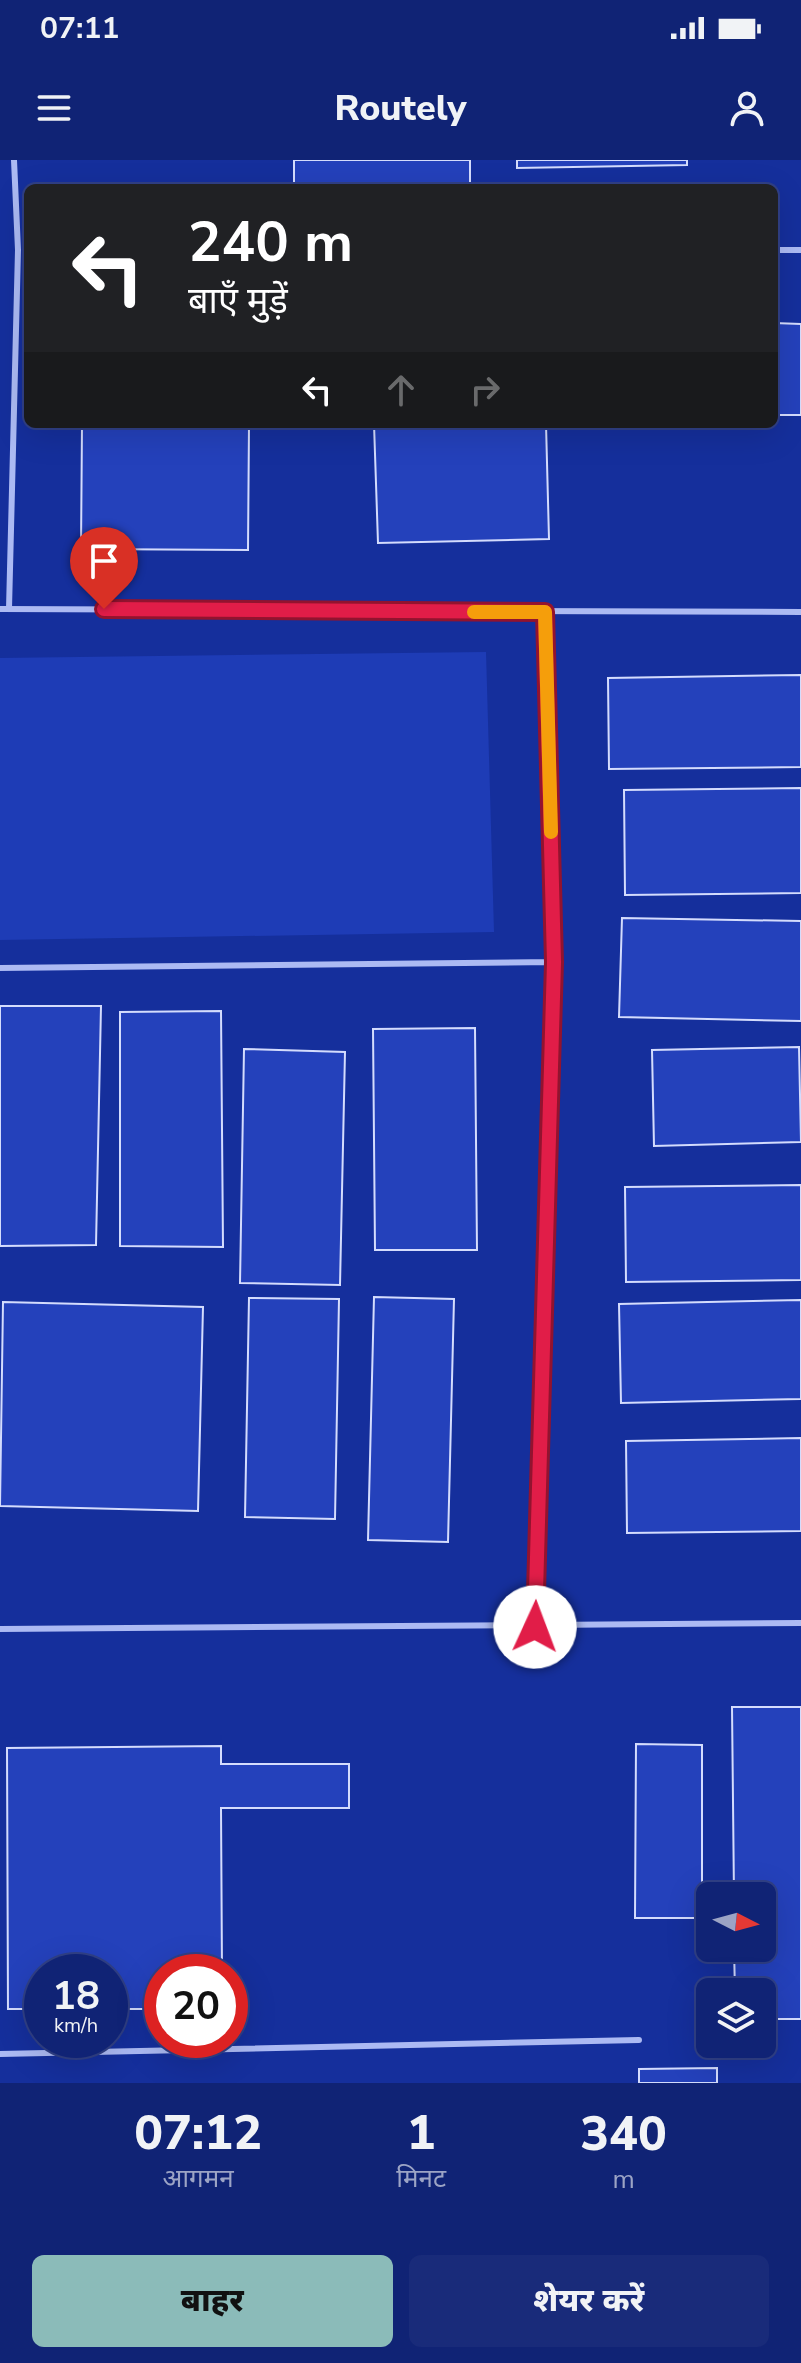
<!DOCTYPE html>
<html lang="hi">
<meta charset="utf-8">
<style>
:root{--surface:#102375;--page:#192b7a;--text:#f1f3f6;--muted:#9ca4c5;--line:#304087;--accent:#8bbbb9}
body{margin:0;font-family:"Nunito Sans","Noto Sans Devanagari",sans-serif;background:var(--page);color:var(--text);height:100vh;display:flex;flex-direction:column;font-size:30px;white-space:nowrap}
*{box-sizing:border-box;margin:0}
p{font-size:26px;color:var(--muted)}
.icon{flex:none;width:44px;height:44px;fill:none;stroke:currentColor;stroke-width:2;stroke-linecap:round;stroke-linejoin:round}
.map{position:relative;height:1923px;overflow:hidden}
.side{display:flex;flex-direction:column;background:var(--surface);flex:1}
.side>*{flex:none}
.guide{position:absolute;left:24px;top:24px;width:754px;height:244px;border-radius:12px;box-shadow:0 8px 32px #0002,0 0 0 2px var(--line);background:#202124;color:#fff;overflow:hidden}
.needle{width:52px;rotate:96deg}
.tools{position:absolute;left:696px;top:1722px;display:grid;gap:16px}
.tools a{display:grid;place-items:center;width:80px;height:80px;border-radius:12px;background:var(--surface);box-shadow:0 8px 32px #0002,0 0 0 2px var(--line);font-size:40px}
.speed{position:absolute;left:24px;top:1794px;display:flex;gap:16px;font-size:40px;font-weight:700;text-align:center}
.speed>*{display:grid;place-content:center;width:104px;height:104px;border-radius:50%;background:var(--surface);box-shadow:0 8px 32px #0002,0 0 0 2px var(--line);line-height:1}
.speed small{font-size:20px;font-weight:400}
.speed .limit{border:12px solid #d22;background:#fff;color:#111}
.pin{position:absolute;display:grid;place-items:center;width:68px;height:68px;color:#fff;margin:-82px -34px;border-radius:50% 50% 50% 0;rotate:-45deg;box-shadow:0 0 8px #0007}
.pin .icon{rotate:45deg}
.me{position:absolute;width:88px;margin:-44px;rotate:2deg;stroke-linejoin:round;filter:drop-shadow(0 0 6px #0008)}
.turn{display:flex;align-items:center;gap:28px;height:168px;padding:0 32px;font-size:36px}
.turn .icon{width:104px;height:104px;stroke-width:2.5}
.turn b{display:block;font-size:56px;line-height:68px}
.lanes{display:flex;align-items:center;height:76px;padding:0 32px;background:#0003;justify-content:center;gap:40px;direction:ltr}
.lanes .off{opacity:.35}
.eta{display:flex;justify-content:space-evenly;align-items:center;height:136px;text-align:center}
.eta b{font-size:48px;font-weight:800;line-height:56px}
.action{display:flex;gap:16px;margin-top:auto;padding:16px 32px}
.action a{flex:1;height:92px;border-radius:12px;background:var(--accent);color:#111;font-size:32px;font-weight:800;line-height:92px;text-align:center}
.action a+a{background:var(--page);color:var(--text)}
.status{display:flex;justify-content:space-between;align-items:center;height:56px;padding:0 40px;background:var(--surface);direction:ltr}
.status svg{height:22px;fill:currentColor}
header{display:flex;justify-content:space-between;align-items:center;height:104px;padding:0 32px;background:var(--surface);font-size:36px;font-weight:800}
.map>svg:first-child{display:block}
.green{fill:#1e3cb6}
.building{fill:#2441bb;stroke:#d4dcfd;stroke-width:2}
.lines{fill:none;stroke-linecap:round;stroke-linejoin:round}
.service{stroke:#acbaf3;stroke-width:6}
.route-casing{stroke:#92132f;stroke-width:20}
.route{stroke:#e11d48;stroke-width:14}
.slow{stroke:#f59e0b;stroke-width:14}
</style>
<div class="status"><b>07:11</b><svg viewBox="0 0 49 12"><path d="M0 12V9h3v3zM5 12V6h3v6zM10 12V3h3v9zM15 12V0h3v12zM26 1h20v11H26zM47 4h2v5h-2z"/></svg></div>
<header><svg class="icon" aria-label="menu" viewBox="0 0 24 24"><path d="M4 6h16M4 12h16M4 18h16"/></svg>Routely<svg class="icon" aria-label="person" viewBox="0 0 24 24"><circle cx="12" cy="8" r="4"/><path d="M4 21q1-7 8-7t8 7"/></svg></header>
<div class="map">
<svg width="801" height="1923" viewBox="0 0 801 1923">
<rect width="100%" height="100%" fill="#152f9c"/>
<path class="green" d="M 486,492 L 494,772 L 0,780 L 0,498 Z"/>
<path class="building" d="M 294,0 L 470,0 L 470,28 L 294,28 Z
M 517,0 L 687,0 L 687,5 L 517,8 Z
M 774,163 L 801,164 L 801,255 L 774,255 Z
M 82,264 L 249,264 L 248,390 L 81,389 Z
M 374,264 L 546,264 L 549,379 L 378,383 Z
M 801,515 L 801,607 L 609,609 L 608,518 Z
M 801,628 L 801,733 L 625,735 L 624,630 Z
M 622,758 L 801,761 L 801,861 L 619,857 Z
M 0,846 L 101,846 L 96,1085 L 0,1086 Z
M 221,851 L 223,1087 L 120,1086 L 120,852 Z
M 475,868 L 477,1090 L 375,1090 L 373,869 Z
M 799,887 L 801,982 L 654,986 L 652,890 Z
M 244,889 L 345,892 L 340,1125 L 240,1123 Z
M 801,1025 L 801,1120 L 626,1122 L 625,1027 Z
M 374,1137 L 454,1139 L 448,1382 L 368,1380 Z
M 249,1138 L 339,1139 L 335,1359 L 245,1357 Z
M 801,1140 L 801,1239 L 621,1243 L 619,1144 Z
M 3,1142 L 203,1147 L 198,1351 L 0,1346 Z
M 801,1278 L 801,1371 L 627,1373 L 626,1281 Z
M 732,1547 L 801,1547 L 801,1859 L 762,1859 L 762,1832 L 735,1832 L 734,1788 L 762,1788 L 762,1736 L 734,1736 Z
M 636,1584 L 702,1585 L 702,1758 L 635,1758 Z
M 221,1586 L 221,1604 L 349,1604 L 349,1648 L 221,1648 L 222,1812 L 162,1812 L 162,1849 L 110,1849 L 110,1812 L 42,1812 L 42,1849 L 8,1849 L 7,1588 Z
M 717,1908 L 717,1923 L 639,1923 L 639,1909 Z"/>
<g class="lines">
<path class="service" d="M 774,90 L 801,90
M 0,449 L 801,452
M 9,449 L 18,90 L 14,0
M 0,808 L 554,802
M 535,1467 L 554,802 L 545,452
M 0,1469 L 801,1463
M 0,1894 L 639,1880"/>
</g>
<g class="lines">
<g class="route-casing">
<path id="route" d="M 104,449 L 545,452 L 554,802 L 535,1467"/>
</g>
<use href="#route" class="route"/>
<path class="slow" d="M 474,452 L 545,452 L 551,672"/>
</g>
</svg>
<div class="tools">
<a><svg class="needle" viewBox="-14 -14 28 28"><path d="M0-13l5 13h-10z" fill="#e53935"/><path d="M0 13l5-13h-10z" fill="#9ca4c5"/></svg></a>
<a><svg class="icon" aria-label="layers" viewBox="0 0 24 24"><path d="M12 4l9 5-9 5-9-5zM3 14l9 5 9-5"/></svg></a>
</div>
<div class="speed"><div>18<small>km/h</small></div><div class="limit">20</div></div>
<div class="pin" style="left:104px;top:449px;background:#d93025"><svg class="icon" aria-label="arrive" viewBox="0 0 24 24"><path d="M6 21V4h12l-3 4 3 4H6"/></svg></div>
<svg class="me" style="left:535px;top:1467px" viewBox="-20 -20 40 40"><circle r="19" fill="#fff"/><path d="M0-13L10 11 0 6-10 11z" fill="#e11d48"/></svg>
<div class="guide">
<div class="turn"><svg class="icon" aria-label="left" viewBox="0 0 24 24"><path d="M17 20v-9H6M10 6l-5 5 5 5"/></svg><div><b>240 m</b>बाएँ मुड़ें</div></div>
<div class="lanes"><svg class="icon" aria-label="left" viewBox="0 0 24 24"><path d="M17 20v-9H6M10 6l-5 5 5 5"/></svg><svg class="icon off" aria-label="ahead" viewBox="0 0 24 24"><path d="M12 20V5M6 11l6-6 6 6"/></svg><svg class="icon off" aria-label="right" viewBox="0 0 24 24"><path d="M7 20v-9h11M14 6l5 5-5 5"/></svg></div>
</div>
</div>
<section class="side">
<div class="eta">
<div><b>07:12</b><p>आगमन</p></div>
<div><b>1</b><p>मिनट</p></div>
<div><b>340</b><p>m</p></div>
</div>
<div class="action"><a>बाहर</a><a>शेयर करें</a></div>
</section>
